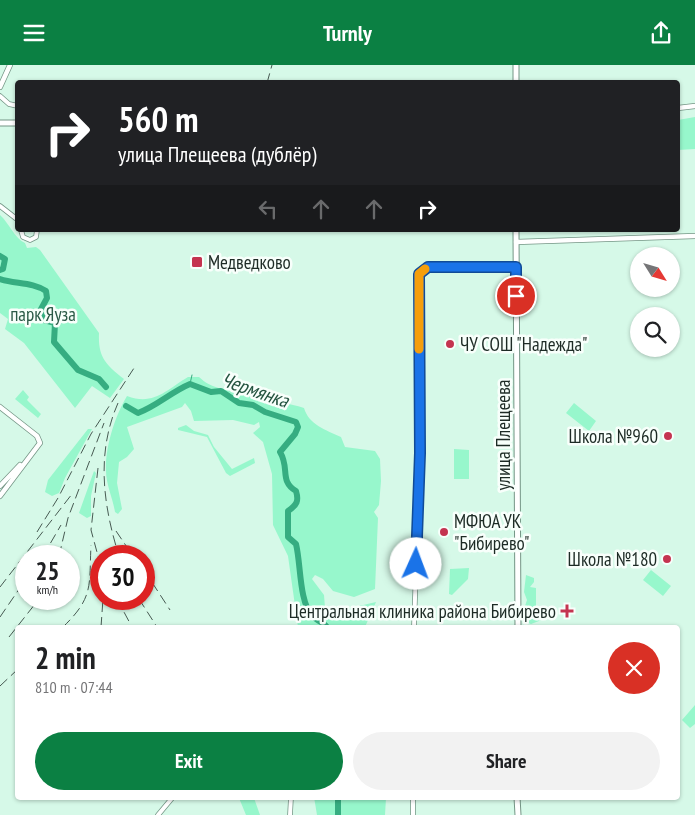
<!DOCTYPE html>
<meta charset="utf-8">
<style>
:root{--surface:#fff;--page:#f2f2f2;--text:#202124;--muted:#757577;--accent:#0b8043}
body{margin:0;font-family:"PT Sans Narrow",sans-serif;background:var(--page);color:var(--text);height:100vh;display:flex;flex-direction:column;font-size:19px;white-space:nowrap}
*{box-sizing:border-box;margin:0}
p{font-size:16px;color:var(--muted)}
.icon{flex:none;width:28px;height:28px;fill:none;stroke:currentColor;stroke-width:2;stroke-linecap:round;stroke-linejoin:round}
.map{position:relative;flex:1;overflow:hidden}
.sheet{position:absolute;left:15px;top:560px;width:665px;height:175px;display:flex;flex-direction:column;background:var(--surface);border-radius:5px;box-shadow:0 1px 4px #0004}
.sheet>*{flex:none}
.guide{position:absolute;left:15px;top:15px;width:665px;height:152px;border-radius:5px;box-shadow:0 1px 4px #0004;background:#202124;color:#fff;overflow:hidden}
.needle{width:32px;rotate:127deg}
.tools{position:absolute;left:630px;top:182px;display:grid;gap:10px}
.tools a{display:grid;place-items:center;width:50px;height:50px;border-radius:50%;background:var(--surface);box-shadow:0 1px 4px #0004;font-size:25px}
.speed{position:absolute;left:15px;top:480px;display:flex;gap:10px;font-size:25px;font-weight:700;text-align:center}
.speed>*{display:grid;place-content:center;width:65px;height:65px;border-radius:50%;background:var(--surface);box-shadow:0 1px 4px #0004;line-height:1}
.speed small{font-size:12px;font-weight:400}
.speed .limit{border:8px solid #d22;background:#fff;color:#111}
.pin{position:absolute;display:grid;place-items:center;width:42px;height:42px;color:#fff;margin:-21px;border:2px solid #fff;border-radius:50%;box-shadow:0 1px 5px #0007}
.me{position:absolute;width:55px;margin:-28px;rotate:2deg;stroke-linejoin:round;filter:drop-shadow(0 0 4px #0008)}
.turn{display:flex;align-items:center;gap:18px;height:105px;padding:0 20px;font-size:22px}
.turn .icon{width:65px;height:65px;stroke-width:2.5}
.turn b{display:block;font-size:35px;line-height:42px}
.lanes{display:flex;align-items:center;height:48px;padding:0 20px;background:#0003;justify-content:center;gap:25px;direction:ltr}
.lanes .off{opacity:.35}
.round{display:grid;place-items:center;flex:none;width:52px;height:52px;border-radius:26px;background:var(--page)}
.head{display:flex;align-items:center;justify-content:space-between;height:85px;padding:0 20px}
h1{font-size:30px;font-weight:700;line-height:38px}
.cta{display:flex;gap:10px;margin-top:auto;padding:10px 20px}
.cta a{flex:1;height:58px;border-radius:30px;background:var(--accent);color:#fff;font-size:20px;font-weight:700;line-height:58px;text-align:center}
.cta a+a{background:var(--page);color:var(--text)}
header{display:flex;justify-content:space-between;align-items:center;height:65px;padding:0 20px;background:var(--accent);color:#fff;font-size:22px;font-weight:700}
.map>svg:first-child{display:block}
.green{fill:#97f7cc}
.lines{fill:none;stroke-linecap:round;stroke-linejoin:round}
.stream{stroke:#36ad81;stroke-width:1}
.river{stroke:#36ad81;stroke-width:6}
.minor-casing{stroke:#749585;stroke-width:5.5}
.tertiary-casing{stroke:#749585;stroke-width:6}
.secondary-casing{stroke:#749585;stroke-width:7}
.minor{stroke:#fff;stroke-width:4}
.tertiary{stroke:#fff;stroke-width:4.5}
.secondary{stroke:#fff;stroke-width:5}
.rail{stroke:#475a52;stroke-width:1;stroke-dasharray:10 5;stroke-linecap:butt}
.route-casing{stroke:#114b97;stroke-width:12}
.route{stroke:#1a73e8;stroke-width:9}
.slow{stroke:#f59e0b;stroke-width:9}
.poi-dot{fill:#c43450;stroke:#f8fffb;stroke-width:2}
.labels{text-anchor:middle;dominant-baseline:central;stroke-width:5;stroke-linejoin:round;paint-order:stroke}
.poi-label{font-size:19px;fill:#1d2b25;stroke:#f8fffb;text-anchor:start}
.park-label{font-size:19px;fill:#2b5a47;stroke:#f8fffb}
.street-label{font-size:19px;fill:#1d2b25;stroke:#f8fffb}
.water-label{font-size:20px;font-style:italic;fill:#255440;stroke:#f8fffb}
</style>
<header><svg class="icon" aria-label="menu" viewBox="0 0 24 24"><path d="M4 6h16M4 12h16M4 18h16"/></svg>Turnly<svg class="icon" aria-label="share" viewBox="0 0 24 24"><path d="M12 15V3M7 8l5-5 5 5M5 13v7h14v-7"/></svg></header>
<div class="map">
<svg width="695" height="750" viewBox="0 0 695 750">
<rect width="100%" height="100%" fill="#d6f9e8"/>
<path class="green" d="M 695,52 L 695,84 L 678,85 L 678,55 Z
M 0,150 C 9,158 15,174 25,178 L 27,183 L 36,182 L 40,185 L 99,268 C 98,292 105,299 124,314 L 110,333 L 92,321 L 75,343 L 24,278 L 5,264 L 8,254 L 0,248 Z
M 188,312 L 199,312 C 212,324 220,322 236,328 L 246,323 L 258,327 L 261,334 C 276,337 289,338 304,343 C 309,360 326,365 341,372 L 345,382 L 375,386 L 380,394 L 381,416 L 379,440 L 374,447 L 378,453 L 375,524 L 354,532 L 333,526 L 323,514 L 315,510 L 312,514 L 324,530 L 325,543 L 342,545 L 376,537 L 365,562 L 298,562 L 288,491 L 273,460 L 272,409 L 263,377 L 253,368 L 260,362 L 259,357 L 254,360 L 233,355 L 194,356 L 191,346 L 185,338 L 182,342 L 127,362 L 134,384 L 127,392 L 119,397 L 117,418 L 122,444 L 118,449 L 115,447 C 113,434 106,419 106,406 C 105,382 115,351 127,331 C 154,341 166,325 188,312 Z
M 23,325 L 29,332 L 27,335 L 41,349 L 38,353 L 15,334 Z
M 574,338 L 596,356 L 589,366 L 566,348 Z
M 186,360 L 194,366 L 208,370 L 214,382 L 232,404 L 254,393 L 255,398 L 230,411 L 226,408 L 207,372 L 178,365 L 178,363 Z
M 88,364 L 92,364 L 65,413 L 59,428 L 52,431 L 45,427 L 48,415 Z
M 454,384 L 469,385 L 469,414 L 454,414 Z
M 94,406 L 96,408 L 91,431 L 91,451 L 87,453 L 79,448 Z
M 469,503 L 468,514 L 452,530 L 449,529 L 450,504 Z
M 651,505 L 671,521 L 663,531 L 643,515 Z
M 526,510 L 534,513 L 534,517 L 530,522 L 536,523 L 536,548 L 540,551 L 539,556 L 531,559 L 526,557 L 524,544 L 527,535 L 524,527 Z
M 695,640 L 695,659 L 690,663 L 682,655 Z
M 314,732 L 386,733 L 385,750 L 317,750 Z
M 239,733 L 254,733 L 260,750 L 246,750 Z"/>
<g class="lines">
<path class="stream" d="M 190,319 L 192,310"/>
<path class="river" d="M 0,191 L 5,194 L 3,204 L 0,205
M 0,214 C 15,219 33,217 46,226 L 47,233 L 40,246 L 44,255 L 55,258 L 54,277 L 78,305 L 99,314 L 106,322
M 126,341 L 138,348 C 157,341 171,327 190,319 L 211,327 L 221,326 L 239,338 L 253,340 L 265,347 L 296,357 L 298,362 L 295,369 L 280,387 C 290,403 279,416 296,426 C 299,436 297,440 288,446 L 288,472 L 296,479 C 301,499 299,536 312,551 C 316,555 323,557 327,562
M 338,732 L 338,750"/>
<g class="minor-casing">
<path id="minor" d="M 0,31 L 9,39 L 18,41
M 0,141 L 18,155
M 21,165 L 23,172 L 30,175 L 36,172 L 37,165
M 414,562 L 420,388 L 419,209 L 428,202 L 516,202
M 158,750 L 173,732
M 290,750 L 291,732
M 413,750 L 413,732"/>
</g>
<g class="tertiary-casing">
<path id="tertiary" d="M 0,22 L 10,0
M 678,43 L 695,41
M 516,177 L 695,171
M 0,342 L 37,371 L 40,378 L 0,431
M 0,421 L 20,400"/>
</g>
<g class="secondary-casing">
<path id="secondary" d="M 516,0 L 516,18
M 0,58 L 18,58
M 516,165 L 518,562
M 517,732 L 518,750"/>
</g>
<use href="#minor" class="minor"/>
<use href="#tertiary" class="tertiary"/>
<use href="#secondary" class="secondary"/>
<path class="rail" d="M 267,18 L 272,0
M 118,338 C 96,388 103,440 119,491
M 98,403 L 91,465 L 101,502
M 116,466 L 133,491
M 37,467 L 58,433 L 91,369 L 136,300
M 43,491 L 61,460
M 59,491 L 68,453 L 104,358
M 98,495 L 101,513
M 144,505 L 170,545
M 0,522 L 72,429
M 117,534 L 132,562
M 139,534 L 157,562
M 0,552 L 26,514
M 63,562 C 94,532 89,521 91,480
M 101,562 L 103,534
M 9,572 L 39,534
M 0,621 L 18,604"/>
</g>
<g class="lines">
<g class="route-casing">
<path id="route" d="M 416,499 L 420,388 L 419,209 L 428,202 L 516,202 L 516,231"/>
</g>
<use href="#route" class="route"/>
<path class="slow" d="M 419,284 L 419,209 L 425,204"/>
</g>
<g class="poi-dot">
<rect x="191" y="191" width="12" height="12" rx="2.5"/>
<circle cx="450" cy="279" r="5"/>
<circle cx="668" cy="371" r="5"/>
<circle cx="444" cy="467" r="5"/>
<circle cx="667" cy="494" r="5"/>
<path d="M564.5 538.5h5v5h5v5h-5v5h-5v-5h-5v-5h5z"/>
</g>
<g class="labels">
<g class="poi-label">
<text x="208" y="197">Медведково</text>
<text x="460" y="279">ЧУ СОШ "Надежда"</text>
<text x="658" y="371" text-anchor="end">Школа №960</text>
<text x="454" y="456">МФЮА УК<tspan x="454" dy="22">"Бибирево"</tspan></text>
<text x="657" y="494" text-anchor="end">Школа №180</text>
<text x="556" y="546" text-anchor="end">Центральная клиника района Бибирево</text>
</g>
<g class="park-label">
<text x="43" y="249">парк Яуза</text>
</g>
<g class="street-label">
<text transform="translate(503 370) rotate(-90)">улица Плещеева</text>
</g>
<g class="water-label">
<text transform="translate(255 325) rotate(19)">Чермянка</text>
</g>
</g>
</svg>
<div class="tools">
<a><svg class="needle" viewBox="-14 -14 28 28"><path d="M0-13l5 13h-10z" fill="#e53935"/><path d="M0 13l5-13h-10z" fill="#757577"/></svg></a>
<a><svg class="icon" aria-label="search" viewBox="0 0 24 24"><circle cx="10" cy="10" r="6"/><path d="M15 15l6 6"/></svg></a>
</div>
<div class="speed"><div>25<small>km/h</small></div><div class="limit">30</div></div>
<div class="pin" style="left:516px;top:231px;background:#d93025"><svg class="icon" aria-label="arrive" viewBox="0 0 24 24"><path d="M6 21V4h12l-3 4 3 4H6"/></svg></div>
<svg class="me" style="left:416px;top:499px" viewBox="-20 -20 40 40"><circle r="19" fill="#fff"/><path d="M0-13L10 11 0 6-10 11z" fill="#1a73e8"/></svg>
<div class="guide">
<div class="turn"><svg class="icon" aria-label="right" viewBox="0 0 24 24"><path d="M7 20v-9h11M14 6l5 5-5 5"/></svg><div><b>560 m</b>улица Плещеева (дублёр)</div></div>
<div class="lanes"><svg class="icon off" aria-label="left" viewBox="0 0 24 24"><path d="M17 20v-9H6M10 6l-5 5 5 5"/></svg><svg class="icon off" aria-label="ahead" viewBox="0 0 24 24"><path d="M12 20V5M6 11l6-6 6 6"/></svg><svg class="icon off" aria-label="ahead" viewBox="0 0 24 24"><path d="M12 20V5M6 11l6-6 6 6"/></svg><svg class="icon" aria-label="right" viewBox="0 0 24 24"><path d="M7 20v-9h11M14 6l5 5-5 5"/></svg></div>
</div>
<section class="sheet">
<div class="head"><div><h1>2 min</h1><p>810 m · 07:44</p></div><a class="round" style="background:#d93025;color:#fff"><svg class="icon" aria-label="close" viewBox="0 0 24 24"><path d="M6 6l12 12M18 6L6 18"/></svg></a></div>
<div class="cta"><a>Exit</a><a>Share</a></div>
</section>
</div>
